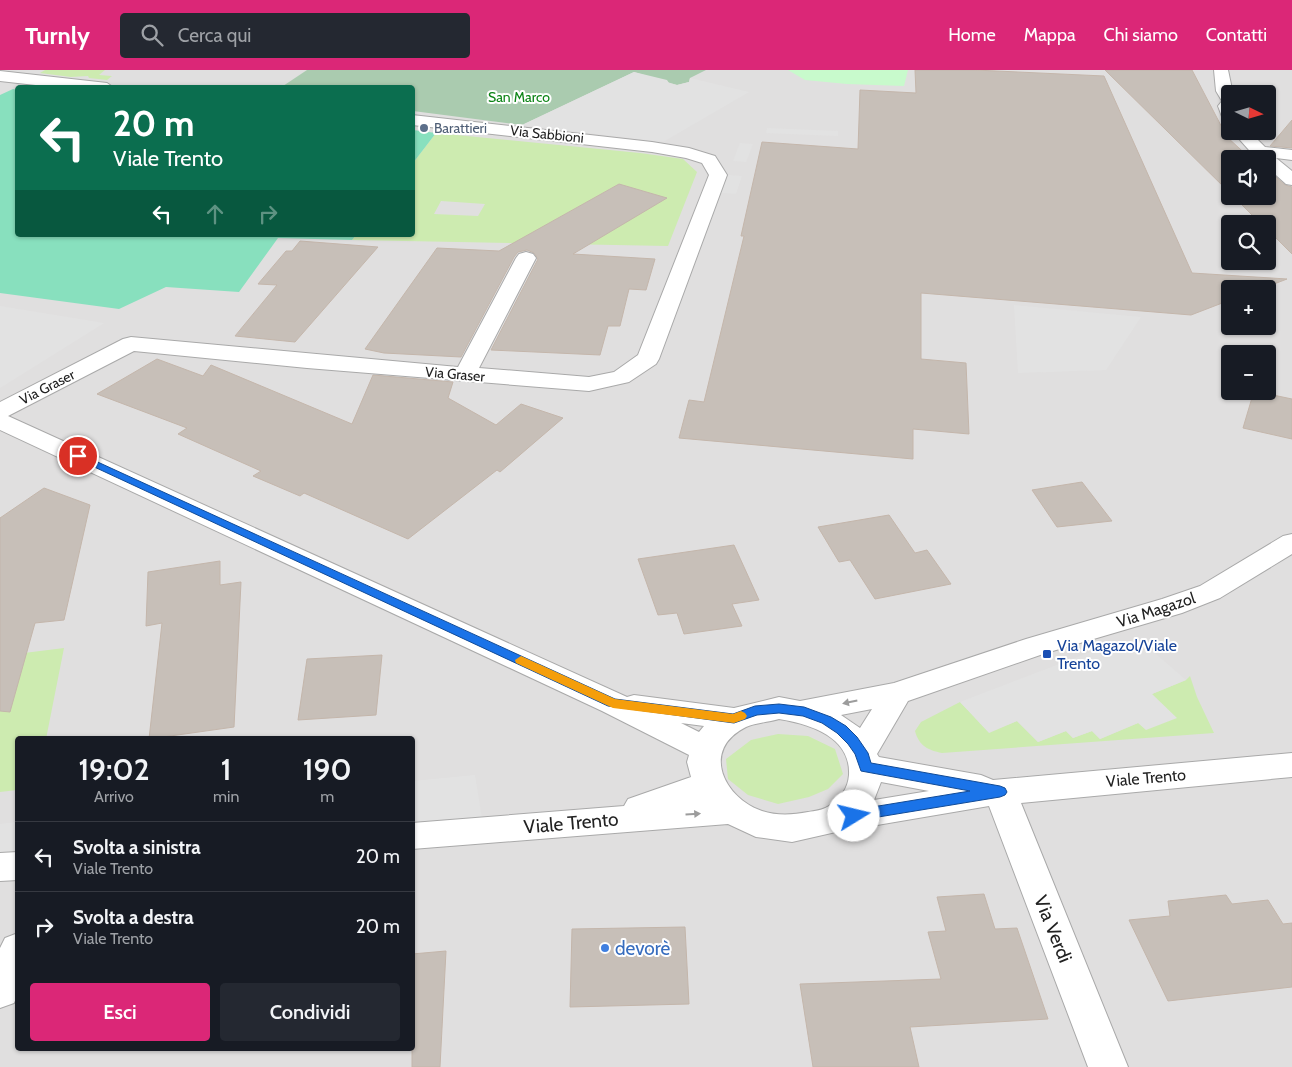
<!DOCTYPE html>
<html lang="it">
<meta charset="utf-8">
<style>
:root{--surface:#171b24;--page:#242831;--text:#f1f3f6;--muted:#9ea1a6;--line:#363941;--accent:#db2777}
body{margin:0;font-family:Cabin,sans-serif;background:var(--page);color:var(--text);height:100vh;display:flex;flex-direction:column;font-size:19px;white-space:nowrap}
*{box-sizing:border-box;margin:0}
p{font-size:16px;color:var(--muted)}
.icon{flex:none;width:28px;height:28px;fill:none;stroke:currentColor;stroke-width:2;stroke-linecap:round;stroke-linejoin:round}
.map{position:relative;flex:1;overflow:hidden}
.side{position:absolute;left:15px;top:666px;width:400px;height:315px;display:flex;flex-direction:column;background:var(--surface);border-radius:5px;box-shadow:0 1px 4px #0004}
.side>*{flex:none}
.guide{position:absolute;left:15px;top:15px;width:400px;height:152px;border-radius:5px;box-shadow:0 1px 4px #0004;background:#0b6e4f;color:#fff;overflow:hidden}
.needle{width:32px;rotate:95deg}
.fabs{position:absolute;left:1221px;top:15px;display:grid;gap:10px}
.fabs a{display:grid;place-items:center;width:55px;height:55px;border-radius:5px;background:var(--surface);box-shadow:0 1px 4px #0004;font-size:25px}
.pin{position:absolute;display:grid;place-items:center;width:42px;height:42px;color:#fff;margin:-21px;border:2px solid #fff;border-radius:50%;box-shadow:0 1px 5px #0007}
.me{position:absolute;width:55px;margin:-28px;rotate:81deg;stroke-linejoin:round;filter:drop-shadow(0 0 4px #0008)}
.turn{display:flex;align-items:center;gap:18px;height:105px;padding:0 15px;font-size:22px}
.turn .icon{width:65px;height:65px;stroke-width:2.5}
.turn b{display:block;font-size:35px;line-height:42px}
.lanes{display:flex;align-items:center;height:48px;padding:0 15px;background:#0003;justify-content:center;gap:25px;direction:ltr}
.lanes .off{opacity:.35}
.eta{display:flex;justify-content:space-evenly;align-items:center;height:85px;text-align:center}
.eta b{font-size:30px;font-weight:600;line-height:35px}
.cta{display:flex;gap:10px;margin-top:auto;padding:10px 15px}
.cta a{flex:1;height:58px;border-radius:5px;background:var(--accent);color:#fff;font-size:20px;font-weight:600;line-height:58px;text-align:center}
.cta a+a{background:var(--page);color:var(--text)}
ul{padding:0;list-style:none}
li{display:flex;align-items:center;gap:15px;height:70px;padding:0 15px;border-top:1px solid var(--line)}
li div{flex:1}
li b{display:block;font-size:19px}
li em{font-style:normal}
header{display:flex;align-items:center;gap:30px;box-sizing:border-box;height:70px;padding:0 25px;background:var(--accent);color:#fff}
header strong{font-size:24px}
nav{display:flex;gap:28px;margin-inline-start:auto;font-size:18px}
.search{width:350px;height:45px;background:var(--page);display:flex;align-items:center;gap:12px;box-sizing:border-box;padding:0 18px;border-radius:5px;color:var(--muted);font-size:19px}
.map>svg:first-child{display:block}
.residential{fill:#e0dfdf;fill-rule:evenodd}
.grass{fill:#cdebb0;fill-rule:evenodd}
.cemetery{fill:#aacbaf}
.park{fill:#c8facc}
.pitch{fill:#88e0be}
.parking{fill:#e2e2e2}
.building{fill:#c7bfb8;stroke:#c4b6ab}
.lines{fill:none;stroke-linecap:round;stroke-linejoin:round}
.minor-casing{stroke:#a9a9a9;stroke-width:2}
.minor{fill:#fff;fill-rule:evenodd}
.oneway{fill:#9c9c9c}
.route{fill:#1a73e8;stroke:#114b97}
.slow{fill:#f59e0b}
.service-dot{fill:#5c6f8a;stroke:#fff;stroke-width:2}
.transit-dot{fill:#1a4fb4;stroke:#fff;stroke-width:2}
.shop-dot{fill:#3f7fe0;stroke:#fff;stroke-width:2}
.labels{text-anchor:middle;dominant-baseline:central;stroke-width:4;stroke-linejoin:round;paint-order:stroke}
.far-park-label{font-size:14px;fill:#0c8416;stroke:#fff}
.far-service-label{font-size:14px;fill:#4e5e75;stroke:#fff;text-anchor:start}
.far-street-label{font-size:14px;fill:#222;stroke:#fff}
.street-label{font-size:16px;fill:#222;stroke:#fff}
.transit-label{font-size:16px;fill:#164399;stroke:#fff;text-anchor:start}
.near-street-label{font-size:19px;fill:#222;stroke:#fff}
.near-shop-label{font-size:19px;fill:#366cbe;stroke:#fff;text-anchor:start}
</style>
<header>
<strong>Turnly</strong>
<div class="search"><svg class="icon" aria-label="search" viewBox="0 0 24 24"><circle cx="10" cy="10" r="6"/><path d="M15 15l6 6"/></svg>Cerca qui</div>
<nav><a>Home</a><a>Mappa</a><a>Chi siamo</a><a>Contatti</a></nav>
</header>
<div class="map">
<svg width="1292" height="997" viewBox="0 0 1292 997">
<rect width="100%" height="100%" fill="#f2efe9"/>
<path class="residential" d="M 0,0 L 1292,0 L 1292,997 L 0,997 ZM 18,18 L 412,18 L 412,165 L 18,165 ZM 1230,24 L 1268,24 L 1268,61 L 1230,61 ZM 1230,89 L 1268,89 L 1268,126 L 1230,126 ZM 1230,154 L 1268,154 L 1268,191 L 1230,191 ZM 1230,219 L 1268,219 L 1268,256 L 1230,256 ZM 1230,284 L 1268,284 L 1268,321 L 1230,321 ZM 18,669 L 412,669 L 412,979 L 18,979 Z"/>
<path class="grass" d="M 45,0 L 105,0 L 99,5 L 112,6 L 107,10 L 89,8 L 88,6 L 71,7 L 40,3 Z
M 436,63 L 640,83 L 683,89 L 697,102 L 668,176 L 352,170 L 356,165 L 412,165 L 413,93 ZM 619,114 L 666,128 L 551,152 ZM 441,131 L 485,134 L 478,146 L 434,144 Z
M 64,578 L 46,669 L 18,669 L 17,720 L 0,722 L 0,586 Z
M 1190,606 L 1197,627 L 1214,663 L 942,683 C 928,680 919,676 915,661 L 921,652 L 960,632 L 989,662 L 1017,651 L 1038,672 L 1066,661 L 1073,668 L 1092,661 L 1100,669 L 1138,653 L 1152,624 L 1186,610 Z
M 778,664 L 808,666 L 835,679 L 843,704 L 828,719 L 809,727 L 778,734 L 748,725 L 728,709 L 726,689 L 751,670 Z"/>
<path class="cemetery" d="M 307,0 L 706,0 L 690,8 L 689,12 L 677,15 L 634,2 L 522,55 L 413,41 L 412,18 L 280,18 Z"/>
<path class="park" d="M 788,0 L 908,0 L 904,16 L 847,14 L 805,10 Z"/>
<path class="pitch" d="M 13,19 L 18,20 L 18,165 L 356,165 L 352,170 L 278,168 L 239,222 L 166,217 L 119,239 L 0,223 L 0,25 Z
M 413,60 L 436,63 L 413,93 L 412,60 Z"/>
<path class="parking" d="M 634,2 L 667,10 L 669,13 L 677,15 L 689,12 L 690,8 L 749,22 L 663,72 L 522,55 Z
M 767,58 L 838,61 L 838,66 L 766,63 Z
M 740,73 L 753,74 L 746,92 L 733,91 Z
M 728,105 L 742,106 L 736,124 L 721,123 Z
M 1014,235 L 1141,247 L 1106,300 L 1018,303 Z
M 0,236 L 104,253 L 0,318 Z
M 1142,572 L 1186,610 L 1152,624 L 1177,648 L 1146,660 L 1138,653 L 1100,669 L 1092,661 L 1073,668 L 1066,661 L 1038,672 L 1017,651 L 989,663 L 960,632 L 1096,580 L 1103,587 Z
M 475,705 L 484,761 L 413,766 L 413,711 Z
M 17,752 L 17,796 L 0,797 L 0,754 Z"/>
<path class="building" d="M 915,0 L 975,0 L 1104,6 L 1192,203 L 1287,209 L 1261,219 L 1230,219 L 1230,230 L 1191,245 L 921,223 L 921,289 L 966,293 L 969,364 L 913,359 L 913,389 L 679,368 L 689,330 L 704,332 L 744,166 L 741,166 L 762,72 L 858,79 L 860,20 L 916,23 Z
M 1105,0 L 1192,0 L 1227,67 L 1251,89 L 1230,89 L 1230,123 Z
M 1292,50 L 1292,78 L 1270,76 Z
M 1268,100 L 1285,115 L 1292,117 L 1292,184 L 1268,160 L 1268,154 L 1261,154 L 1233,126 L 1268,126 Z
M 619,114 L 667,128 L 573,184 L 655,189 L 646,220 L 629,219 L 620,256 L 608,256 L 600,285 L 491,280 L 538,189 L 534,183 L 527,180 L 518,182 L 514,187 L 461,287 L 384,283 L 365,279 L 437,178 L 499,181 Z
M 300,171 L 378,177 L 295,272 L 235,266 L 277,215 L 258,214 L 286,181 L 292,181 Z
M 157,289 L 203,306 L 211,295 L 352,354 L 373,305 L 453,312 L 448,328 L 496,355 L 521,334 L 563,348 L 500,402 L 497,400 L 408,469 L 304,423 L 300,426 L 253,406 L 261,401 L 178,364 L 187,358 L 97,324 Z
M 1254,321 L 1292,329 L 1292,369 L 1243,358 Z
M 1082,412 L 1112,451 L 1057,457 L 1032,420 Z
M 44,418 L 90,435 L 64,550 L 35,553 L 10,642 L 0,641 L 0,448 Z
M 889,445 L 915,483 L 927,480 L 951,514 L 875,529 L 850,490 L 839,492 L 818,457 Z
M 734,475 L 759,530 L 732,534 L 742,556 L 684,564 L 677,543 L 658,545 L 638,489 Z
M 220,491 L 220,515 L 241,512 L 234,657 L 149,669 L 162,553 L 146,556 L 148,502 Z
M 382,585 L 376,645 L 298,650 L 307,589 Z
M 984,824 L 995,859 L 1017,858 L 1048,949 L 910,957 L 919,997 L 813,997 L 800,914 L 941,909 L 928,862 L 946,861 L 937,827 Z
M 1226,825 L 1232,834 L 1268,830 L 1283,854 L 1292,853 L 1292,917 L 1168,931 L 1129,850 L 1170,846 L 1168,831 Z
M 685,857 L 689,934 L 570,937 L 572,859 Z
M 446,881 L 440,997 L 412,997 L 412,884 Z"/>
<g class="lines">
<g class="minor-casing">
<path id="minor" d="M 1214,0 L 1228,0 L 1233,24 L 1230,24 L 1230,54 L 1224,52 L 1218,36 L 1222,31 L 1216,21 Z
M 0,1 L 107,13 L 114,18 L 62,18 L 0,11 Z
M 412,45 L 652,72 L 689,78 L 715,86 L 727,105 L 659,289 L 656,294 L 629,312 L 589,321 L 307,298 L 134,281 L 8,346 L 627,627 L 634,625 L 734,638 L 779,627 L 800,631 L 894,613 L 1026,569 L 1162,529 L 1200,516 L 1283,466 L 1292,464 L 1292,484 L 1220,528 L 1182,543 L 1046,583 L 908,631 L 877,684 L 879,687 L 981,705 L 993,710 L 1292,683 L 1292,707 L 1021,733 L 1128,997 L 1088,997 L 989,736 L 836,762 L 792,772 L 756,767 L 728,754 L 412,779 L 412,753 L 624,736 L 628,729 L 691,707 L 687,692 L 689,685 L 602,641 L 0,360 L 0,332 L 123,269 L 131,267 L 458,297 L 516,188 L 519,184 L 526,182 L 533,184 L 536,188 L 479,298 L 589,307 L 614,302 L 638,285 L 709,105 L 702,93 L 686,88 L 652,82 L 412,55 ZM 872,639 L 860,658 L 841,645 ZM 779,649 C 810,654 851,667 849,705 C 848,719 840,729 829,736 C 823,740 815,741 808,742 C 793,745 777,746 762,741 C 724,728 700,680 746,657 C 755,653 769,652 779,649 ZM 681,653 L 704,656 L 699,662 ZM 881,712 L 929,721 L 874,730 Z
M 1232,61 L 1249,61 L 1265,77 L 1292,80 L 1292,90 L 1276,88 L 1292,101 L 1292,115 L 1286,114 L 1268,98 L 1268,89 L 1257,89 Z
M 18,782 L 18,810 L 0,811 L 0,783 Z
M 18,863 L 18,924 L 14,933 L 0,938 L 0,878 L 5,868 Z"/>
</g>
<use href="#minor" class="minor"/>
</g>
<defs><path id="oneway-solid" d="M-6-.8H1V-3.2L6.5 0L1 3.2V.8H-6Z" transform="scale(1.25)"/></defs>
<g class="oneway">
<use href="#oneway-solid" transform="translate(850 632) rotate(168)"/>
<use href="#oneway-solid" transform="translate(693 744) rotate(-4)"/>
</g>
<path class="route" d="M 78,383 L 615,629 L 733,644 L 755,636 L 779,634 L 804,637 L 831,647 L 846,656 L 857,667 L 868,683 L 871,693 L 1000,716 L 1005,718 L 1007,722 L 1005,725 L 1000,727 L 854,751 L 849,750 L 847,746 L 849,742 L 854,740 L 970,721 L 861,701 L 855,684 L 848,674 L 837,663 L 822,653 L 803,646 L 779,643 L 757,645 L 734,653 L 608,636 L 75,388 L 75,384 Z"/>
<path class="slow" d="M 521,586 L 615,629 L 733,644 L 741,641 L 745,643 L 747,646 L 745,649 L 734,653 L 613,638 L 516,593 L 515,590 Z"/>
<circle class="service-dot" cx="424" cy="58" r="5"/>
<rect class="transit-dot" x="1042" y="579" width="10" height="10" rx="2.5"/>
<circle class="shop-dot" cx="605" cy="878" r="5"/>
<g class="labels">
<g class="far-park-label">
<text x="519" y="27">San Marco</text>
</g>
<g class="far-service-label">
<text x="434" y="58">Barattieri</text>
</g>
<g class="far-street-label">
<text transform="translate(547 64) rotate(6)">Via Sabbioni</text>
<text transform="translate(455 304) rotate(5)">Via Graser</text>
<text transform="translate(47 317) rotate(-27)">Via Graser</text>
</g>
<g class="street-label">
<text transform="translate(1156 540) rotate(-18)">Via Magazol</text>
<text transform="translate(1146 708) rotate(-5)">Viale Trento</text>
</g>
<g class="transit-label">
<text x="1057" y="575">Via Magazol/Viale<tspan x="1057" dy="18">Trento</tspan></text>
</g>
<g class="near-street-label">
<text transform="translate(571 753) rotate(-5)">Viale Trento</text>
<text transform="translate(1053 859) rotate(68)">Via Verdi</text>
</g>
<g class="near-shop-label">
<text x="615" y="878">devorè</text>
</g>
</g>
</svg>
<div class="fabs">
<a><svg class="needle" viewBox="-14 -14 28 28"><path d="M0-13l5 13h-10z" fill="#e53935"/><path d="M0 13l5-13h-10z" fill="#9ea1a6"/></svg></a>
<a><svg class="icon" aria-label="sound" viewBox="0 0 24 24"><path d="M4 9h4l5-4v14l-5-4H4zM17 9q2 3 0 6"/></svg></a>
<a><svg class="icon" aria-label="search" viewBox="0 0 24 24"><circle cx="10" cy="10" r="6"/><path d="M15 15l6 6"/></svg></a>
<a>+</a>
<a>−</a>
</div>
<div class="pin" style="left:78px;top:386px;background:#d93025"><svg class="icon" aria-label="arrive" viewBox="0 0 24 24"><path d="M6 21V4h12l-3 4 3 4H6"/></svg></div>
<svg class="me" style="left:854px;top:746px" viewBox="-20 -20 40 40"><circle r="19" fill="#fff"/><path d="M0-13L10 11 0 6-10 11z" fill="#1a73e8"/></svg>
<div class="guide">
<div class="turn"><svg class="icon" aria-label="left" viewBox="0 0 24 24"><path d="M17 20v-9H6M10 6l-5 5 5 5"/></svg><div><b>20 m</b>Viale Trento</div></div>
<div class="lanes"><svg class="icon" aria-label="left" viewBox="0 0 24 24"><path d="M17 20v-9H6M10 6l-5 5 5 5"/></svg><svg class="icon off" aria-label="ahead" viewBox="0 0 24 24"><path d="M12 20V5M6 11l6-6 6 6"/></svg><svg class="icon off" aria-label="right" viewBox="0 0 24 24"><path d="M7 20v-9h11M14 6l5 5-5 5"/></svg></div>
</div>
<section class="side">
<div class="eta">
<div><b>19:02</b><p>Arrivo</p></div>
<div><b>1</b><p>min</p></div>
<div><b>190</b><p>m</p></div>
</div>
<ul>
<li><svg class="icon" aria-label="left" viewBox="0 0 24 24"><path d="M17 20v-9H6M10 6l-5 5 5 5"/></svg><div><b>Svolta a sinistra</b><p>Viale Trento</p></div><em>20 m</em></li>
<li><svg class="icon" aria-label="right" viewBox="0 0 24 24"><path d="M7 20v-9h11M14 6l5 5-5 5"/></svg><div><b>Svolta a destra</b><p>Viale Trento</p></div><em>20 m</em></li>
</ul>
<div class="cta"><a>Esci</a><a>Condividi</a></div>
</section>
</div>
